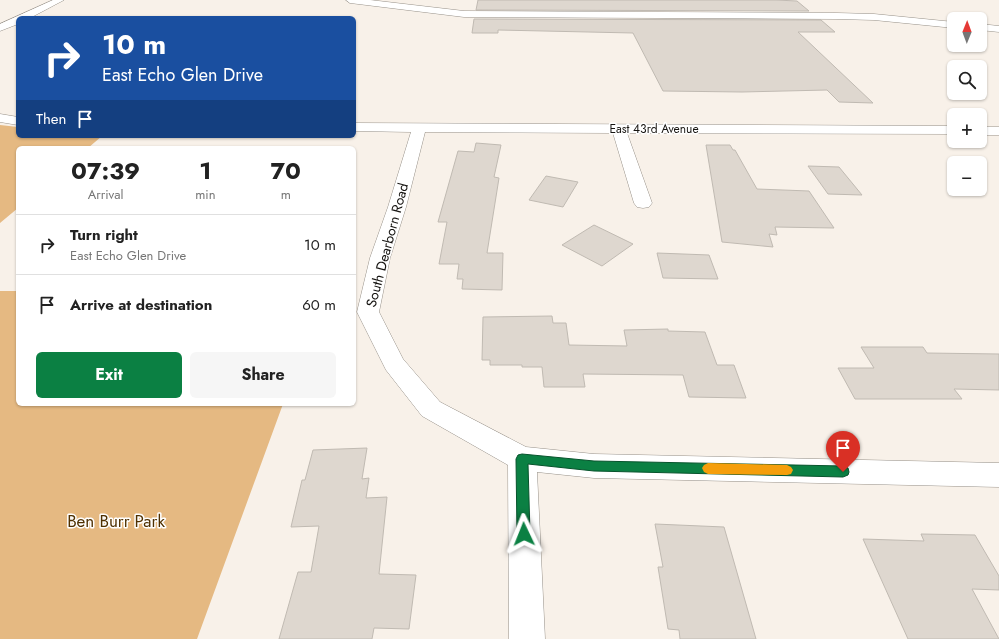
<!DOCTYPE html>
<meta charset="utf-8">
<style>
:root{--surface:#fff;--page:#f6f6f6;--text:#222;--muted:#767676;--line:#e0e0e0;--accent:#0b8043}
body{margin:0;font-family:Jost,sans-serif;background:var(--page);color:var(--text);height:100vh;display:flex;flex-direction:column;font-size:15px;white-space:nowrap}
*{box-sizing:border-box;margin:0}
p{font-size:13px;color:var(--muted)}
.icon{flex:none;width:22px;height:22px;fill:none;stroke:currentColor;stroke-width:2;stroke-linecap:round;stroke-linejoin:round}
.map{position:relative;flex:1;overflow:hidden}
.panel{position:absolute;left:16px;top:146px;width:340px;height:260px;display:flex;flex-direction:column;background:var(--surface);border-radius:6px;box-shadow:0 1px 3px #0004}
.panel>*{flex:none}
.banner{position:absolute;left:16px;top:16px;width:340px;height:122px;border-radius:6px;box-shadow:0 1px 3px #0004;background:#1a4fa0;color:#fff;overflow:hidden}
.needle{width:26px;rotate:1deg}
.controls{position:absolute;left:947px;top:12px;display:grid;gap:8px}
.controls a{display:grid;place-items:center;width:40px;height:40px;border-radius:6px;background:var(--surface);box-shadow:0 1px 3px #0004;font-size:20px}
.pin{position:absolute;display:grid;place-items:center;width:34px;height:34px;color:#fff;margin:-41px -17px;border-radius:50% 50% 50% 0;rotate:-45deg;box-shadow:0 0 4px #0007}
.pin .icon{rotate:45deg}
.me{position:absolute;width:44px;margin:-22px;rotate:358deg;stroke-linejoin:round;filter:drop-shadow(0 0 3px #0008)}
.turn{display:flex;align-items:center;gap:14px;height:84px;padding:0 20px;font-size:18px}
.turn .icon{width:52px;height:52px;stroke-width:2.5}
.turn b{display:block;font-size:28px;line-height:34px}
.then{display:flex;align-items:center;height:38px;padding:0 20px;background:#0003;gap:8px;font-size:15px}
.eta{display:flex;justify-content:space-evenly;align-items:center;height:68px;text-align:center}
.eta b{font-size:24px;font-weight:700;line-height:28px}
.action{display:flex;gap:8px;margin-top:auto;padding:8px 20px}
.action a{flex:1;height:46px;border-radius:6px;background:var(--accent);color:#fff;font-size:16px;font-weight:700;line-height:46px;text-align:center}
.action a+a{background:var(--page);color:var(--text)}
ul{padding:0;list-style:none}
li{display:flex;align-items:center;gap:12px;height:60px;padding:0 20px;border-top:1px solid var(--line)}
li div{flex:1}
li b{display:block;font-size:15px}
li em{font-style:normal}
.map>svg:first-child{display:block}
.green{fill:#e5b982}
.building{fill:#ded7cf;stroke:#c0bab2}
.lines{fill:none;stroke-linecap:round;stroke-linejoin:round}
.minor-casing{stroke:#979189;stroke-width:1}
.minor{fill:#fff;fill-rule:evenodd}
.route{fill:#0b8043;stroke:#07532c}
.slow{fill:#f59e0b}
.labels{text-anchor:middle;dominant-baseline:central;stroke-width:3;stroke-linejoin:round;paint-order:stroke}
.far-street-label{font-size:12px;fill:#161411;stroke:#fff}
.street-label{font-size:14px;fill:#161411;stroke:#fff}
.near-park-label{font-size:17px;fill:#4f3000;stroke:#fff}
</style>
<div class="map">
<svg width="999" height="639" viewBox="0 0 999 639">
<rect width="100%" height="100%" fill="#f8f1e9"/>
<path class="green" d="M 0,125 L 18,127 L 18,136 L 102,136 L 88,148 L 18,148 L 18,208 L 0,223 Z
M 0,291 L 18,291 L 18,404 L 283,404 L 197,639 L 0,639 Z"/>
<path class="building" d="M 478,0 L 776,0 L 797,1 L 809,11 L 476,10 Z
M 474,19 L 821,20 L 835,32 L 798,32 L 873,103 L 839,102 L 827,90 L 742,92 L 663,91 L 633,33 L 498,30 L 498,33 L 472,33 Z
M 476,143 L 501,145 L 494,177 L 499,178 L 487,253 L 503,253 L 502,290 L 462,289 L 463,279 L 457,279 L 459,264 L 439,264 L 447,222 L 438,222 L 458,151 L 474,152 Z
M 706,145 L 730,145 L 733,150 L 735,150 L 757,189 L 809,191 L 834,228 L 775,227 L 777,235 L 769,234 L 773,247 L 722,242 Z
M 808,166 L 839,167 L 862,195 L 828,194 Z
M 546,176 L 578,182 L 563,207 L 529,200 Z
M 594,225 L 633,244 L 602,266 L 562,245 Z
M 657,253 L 709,255 L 718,279 L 663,278 Z
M 552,316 L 553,323 L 566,323 L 569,345 L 627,346 L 624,330 L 668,329 L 668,331 L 705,332 L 717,365 L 734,365 L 746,398 L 689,397 L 683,375 L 583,374 L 585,387 L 544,387 L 542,367 L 522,367 L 522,365 L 490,365 L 490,360 L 482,360 L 483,317 Z
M 861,347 L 923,347 L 927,353 L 999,354 L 999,390 L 954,389 L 962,399 L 855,399 L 838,368 L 874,368 Z
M 367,448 L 362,479 L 369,478 L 366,498 L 387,497 L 379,574 L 416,575 L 409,629 L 374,628 L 372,639 L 279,639 L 298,572 L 311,572 L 319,526 L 291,527 L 302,480 L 305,480 L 313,450 Z
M 655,524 L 724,527 L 756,639 L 680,639 L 679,630 L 668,629 L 658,567 L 663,567 Z
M 921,534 L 975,535 L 999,576 L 999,590 L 972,589 L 999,639 L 908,639 L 863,539 L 924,541 Z"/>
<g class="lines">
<g class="minor-casing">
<path id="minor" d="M 53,0 L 64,0 L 30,18 L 18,18 L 18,24 L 0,31 L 0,24 Z
M 346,0 L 370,0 L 464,11 L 837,13 L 874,14 L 954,22 L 954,28 L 874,20 L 837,19 L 464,17 L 350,3 Z
M 980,24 L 999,26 L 999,32 L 980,30 Z
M 0,114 L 18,117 L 18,125 L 0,122 Z
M 354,123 L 954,126 L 954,134 L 627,133 L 652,203 L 649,207 L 643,208 L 637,207 L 634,203 L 613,133 L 425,132 L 406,207 L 390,258 L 379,312 L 403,359 L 440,402 L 526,447 L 594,454 L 999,463 L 999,487 L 594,478 L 537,472 L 545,639 L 509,639 L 508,465 L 422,416 L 386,370 L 357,312 L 370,258 L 388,207 L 411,132 L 354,131 Z
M 980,127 L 999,127 L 999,135 L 980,135 Z"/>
</g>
<use href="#minor" class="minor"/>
</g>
<path class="route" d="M 522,454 L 594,461 L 843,466 L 848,468 L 849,472 L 848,475 L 843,477 L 594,471 L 528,464 L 530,534 L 528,538 L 524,540 L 519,538 L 517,534 L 516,459 L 518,455 Z"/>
<path class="slow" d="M 708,463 L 787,465 L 791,467 L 793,470 L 791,474 L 787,475 L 708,474 L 704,472 L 702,468 L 704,465 Z"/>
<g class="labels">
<g class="far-street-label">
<text x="654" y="129">East 43rd Avenue</text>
</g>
<g class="street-label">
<text transform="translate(387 245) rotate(-75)">South Dearborn Road</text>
</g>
<g class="near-park-label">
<text x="116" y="521">Ben Burr Park</text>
</g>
</g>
</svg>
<div class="controls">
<a><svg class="needle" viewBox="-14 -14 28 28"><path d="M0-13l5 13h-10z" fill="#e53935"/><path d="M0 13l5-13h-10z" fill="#767676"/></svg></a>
<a><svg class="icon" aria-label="search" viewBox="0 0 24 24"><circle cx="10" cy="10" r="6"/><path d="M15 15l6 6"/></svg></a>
<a>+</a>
<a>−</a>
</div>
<div class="pin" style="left:843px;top:472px;background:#d93025"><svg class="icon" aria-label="arrive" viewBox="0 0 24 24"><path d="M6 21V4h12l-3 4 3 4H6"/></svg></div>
<svg class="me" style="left:524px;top:534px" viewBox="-20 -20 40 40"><path d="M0-17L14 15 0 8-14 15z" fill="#0b8043" stroke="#fff" stroke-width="4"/></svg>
<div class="banner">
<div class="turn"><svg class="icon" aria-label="right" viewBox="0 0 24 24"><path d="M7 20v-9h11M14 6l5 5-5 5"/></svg><div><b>10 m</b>East Echo Glen Drive</div></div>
<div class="then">Then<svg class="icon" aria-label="arrive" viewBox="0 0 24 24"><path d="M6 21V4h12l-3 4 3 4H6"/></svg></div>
</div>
<section class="panel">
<div class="eta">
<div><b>07:39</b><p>Arrival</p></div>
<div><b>1</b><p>min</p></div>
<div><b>70</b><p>m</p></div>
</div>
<ul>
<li><svg class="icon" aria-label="right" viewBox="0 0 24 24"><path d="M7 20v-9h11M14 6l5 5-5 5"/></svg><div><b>Turn right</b><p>East Echo Glen Drive</p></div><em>10 m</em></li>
<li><svg class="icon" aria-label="arrive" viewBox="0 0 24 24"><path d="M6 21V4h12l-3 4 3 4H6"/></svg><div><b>Arrive at destination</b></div><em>60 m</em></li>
</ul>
<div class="action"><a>Exit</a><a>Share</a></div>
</section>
</div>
